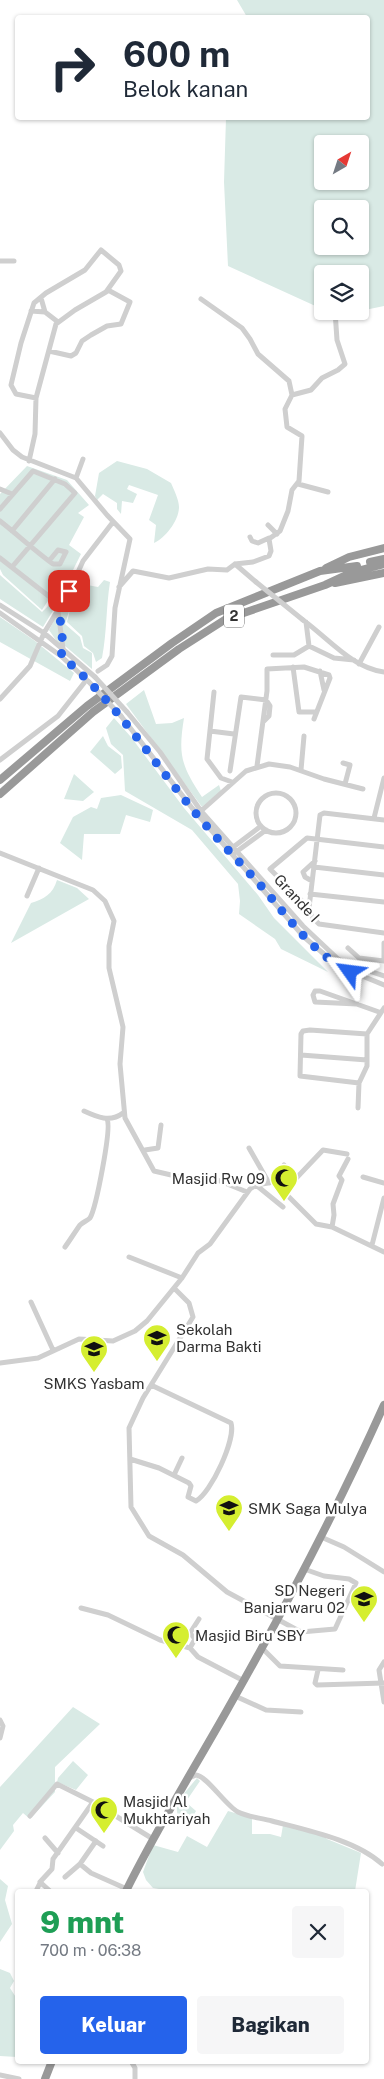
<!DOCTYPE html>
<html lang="id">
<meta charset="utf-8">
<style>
:root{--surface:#fff;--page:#f6f6f7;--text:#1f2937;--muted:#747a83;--accent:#2563eb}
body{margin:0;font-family:"Public Sans",sans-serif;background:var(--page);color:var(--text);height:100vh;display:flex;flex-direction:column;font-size:19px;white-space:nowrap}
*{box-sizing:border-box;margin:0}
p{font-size:16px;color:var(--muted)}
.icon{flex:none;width:28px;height:28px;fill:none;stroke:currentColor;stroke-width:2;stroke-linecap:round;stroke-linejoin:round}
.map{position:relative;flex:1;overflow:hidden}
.sheet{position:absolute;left:15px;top:1889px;width:354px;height:175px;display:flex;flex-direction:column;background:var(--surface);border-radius:5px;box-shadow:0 1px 4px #0004}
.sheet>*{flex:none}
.banner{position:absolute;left:15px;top:15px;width:355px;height:105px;border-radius:5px;box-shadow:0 1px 4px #0004;background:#fff;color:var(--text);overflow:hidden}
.needle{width:32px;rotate:39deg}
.tools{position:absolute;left:314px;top:135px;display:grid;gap:10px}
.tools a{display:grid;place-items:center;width:55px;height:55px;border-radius:5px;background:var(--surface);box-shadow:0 1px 4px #0004;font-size:25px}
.pin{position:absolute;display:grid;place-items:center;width:42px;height:42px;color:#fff;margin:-21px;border-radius:10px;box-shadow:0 2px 8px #0006}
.me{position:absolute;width:55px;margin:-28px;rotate:301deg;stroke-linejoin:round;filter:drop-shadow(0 0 4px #0008)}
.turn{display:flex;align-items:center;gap:18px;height:105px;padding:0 25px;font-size:22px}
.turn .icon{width:65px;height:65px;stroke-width:2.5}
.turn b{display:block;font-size:35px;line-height:42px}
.round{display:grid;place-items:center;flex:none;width:52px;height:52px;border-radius:5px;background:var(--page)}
.headline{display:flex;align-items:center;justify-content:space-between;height:85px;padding:0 25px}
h1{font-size:30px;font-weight:800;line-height:38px;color:#1e9e55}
.action{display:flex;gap:10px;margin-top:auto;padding:10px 25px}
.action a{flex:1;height:58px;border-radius:5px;background:var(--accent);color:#fff;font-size:20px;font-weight:800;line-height:58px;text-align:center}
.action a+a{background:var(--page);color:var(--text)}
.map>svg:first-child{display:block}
.green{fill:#d9eae5;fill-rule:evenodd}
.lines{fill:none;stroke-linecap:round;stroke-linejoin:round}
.minor{stroke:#cfcfcf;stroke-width:5}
.highway{stroke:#999;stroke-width:8}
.minor-bridge{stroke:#cfcfcf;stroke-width:5}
.route{stroke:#2563eb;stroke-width:9;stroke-dasharray:0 16.2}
.labels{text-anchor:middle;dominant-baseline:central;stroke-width:5;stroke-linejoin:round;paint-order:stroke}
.shield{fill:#fff;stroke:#707070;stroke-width:1}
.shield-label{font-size:14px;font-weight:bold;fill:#323232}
.street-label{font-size:15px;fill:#323232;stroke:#fff}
.poi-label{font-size:15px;fill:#323232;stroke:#fff;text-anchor:start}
</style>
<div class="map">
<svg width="384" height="2079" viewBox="0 0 384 2079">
<rect width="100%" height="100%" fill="#fff"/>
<path class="green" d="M 237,0 L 384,0 L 384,306 L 360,311 L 360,274 L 322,274 L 322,309 L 228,266 L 224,182 L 226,118 L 368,118 L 368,18 L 247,17 ZM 322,144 L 360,144 L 360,181 L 322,181 ZM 322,209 L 360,209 L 360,246 L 322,246 Z
M 117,461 L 147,469 L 171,483 C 174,490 179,500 179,507 C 179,521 165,538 154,543 L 156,525 L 149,520 L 158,495 L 129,485 L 127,489 L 137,494 L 133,503 L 122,501 L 121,514 L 117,509 L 117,503 L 103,494 L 97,500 L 95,496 L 99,473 Z
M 27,466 L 67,480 L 89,505 L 78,513 L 84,517 L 69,545 L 81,554 L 60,596 L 57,598 L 51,596 L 42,610 L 3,575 L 0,569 L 0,494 Z
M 0,575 L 42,612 L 54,600 L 57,604 L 43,627 L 0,599 Z
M 104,580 L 110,582 C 106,607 107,632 102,658 L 96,662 L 93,653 L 84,646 L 82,636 L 67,622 C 71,609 71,595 76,583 L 98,587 Z
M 70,592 L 70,608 L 65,624 L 80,637 L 83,648 L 92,653 L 92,669 L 64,645 L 58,643 L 49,630 Z
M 0,617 L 35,641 L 74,673 L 70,681 L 0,642 Z
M 144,690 L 156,724 L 172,723 L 184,718 C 178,755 181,765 202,797 L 219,785 L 221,791 L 202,807 L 126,704 Z
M 114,718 L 131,737 L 184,808 L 258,895 L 274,918 L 328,972 L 281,949 L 275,939 L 239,914 L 240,901 L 238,884 L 192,830 L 125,791 L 123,755 L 111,744 L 106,728 Z
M 103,736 L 108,746 L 121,756 L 122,768 L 115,774 L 90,752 Z
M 74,774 L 94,792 L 83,801 L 64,799 Z
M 121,795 L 153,810 L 150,822 L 126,815 L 120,834 L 84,834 L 82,860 L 60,843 L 73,817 L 91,807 L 97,809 L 101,798 Z
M 57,880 L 77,888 L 89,899 L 11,943 L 31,903 C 44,899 53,894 57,880 Z
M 73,1707 L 100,1724 L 55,1767 L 55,1792 L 30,1819 L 23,1813 L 13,1825 L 14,1831 L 0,1850 L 0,1787 Z
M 73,1761 L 88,1775 L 76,1790 L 57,1782 L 58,1778 Z
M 197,1778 L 200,1781 L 187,1800 L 188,1804 L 196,1811 L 188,1824 L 178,1819 L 176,1803 Z
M 228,1811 L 252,1818 L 252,1834 L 270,1834 L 281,1837 L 283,1825 L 320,1833 L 327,1839 L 361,1853 L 355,1891 L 171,1891 L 153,1888 L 146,1880 L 143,1872 L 153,1845 L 178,1852 L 187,1836 L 207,1847 Z
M 0,1879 L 8,1886 L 5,1900 L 12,1924 L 0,1942 Z
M 0,1969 L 10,1973 L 14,1981 L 10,1988 L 17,1999 L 17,2057 L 0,2056 Z"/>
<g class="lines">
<path class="minor" d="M 0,261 L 14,261
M 41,298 L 45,312
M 201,299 L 242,328 L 250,339 L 258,354 L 289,381 L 292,395
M 31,311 L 45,312 L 58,322
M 49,351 L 71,356 L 76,353 L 82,341 L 91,335 L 107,326 L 121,324 L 130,302 L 108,290
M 0,433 L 13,450 L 22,457 L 76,478 L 107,515 L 130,539 L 115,608 L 112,656 L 107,665 L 98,671
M 29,461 L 35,434 L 36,398 L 56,324 L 75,310 L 106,292 L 121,271 L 119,265 L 101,250 L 85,270 L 46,293 L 34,303 L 21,343 L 11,385 L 16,394 L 36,398
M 76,478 L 83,459
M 298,484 L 328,492
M 0,489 L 12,494
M 0,509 L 33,471 L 65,484 L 75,493 L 12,567
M 0,521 C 18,535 35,551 53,564 L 60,564 L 66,552 L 58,550 L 49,561
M 268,525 L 277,534
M 12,531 L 55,479
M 250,537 L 252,541 L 258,543 L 269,538
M 0,558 L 60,605
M 235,564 L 256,582
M 119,587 L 133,571 L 169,578 L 208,569 L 227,570 L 235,564 L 253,562 L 269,556 L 271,551 L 269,539 L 280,531 L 288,511 L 292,490 L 299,481 L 302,436 L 287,427 L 285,409 L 292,395 L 311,390 L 322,378 L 338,370 L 345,364 L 337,340 L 335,311
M 0,605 L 44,633 L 95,677
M 58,611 L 63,648
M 0,613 L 61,656 L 89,682
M 303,620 C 328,638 352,668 384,672
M 309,646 L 334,658 L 354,660
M 273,655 L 294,655 L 309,646 L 306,622
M 359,664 L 379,627
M 293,667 L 299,712 L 316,712
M 320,671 L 324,690
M 214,692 L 207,759 L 221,778 L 232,782
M 0,699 L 30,666 L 44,633 L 70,590 L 83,561 L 113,522
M 127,712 L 160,752 L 201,811 L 303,926 L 338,959 L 354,966 L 384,976
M 121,716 L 192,808 L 304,937 L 338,966 L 384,985
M 210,731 L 234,734
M 0,760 L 58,716 L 84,683
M 343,763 L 350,765 L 345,784
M 257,766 L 267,691 L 267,669 L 304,667 L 329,675 L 330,678 L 314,719
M 301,770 L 304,736
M 230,771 L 241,697 L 266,700 L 270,706 L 269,716 L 263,722
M256 813a20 20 0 1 1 40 0a20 20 0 1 1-40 0Z
M 201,811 L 246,771 L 269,764 L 290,767 L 324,779 L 363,789
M 374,818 L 384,778
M 384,847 L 307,838 L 270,869 L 309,908 L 312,917 L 319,924 L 384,933
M 232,848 L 261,826
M 236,852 L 266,830
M 0,853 L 93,890 L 105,901 L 114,921 L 109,946 L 109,968 L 123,1027 L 120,1064 L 125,1118 L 154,1171 L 184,1178 L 215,1179 L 247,1192
M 314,867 L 384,875
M 312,881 L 305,877 L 303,872 L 315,861
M 310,894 L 384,902
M 27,896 L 39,868
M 309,908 L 320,815 L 324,813 L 384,820
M 384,943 L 384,959
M 348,948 L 359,958 L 384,961
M 357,1004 L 315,1002 L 313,995 L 315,991 L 320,991 L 379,1012
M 301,1055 L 367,1060
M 359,1083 L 300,1076 L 301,1034 L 303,1031 L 310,1030 L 367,1034
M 358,1108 L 359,1083 L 367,1066 L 367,1034 L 384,1008
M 84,1111 C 97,1117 110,1123 123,1113
M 249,1148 L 269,1183
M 145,1150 L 158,1148 L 161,1125
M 363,1177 L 384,1183
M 274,1182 L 274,1177 L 284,1165
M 256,1185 L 283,1207
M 284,1191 L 323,1150 L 347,1154
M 332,1227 L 334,1215 L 333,1204 L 342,1180 L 339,1176 L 348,1159
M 372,1245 L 384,1198
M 65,1247 C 70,1240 75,1232 80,1225 C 83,1222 87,1221 90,1218 C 96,1208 112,1127 107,1119
M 129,1257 L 182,1278
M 174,1288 L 189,1303 L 193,1317 L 143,1398 L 129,1428 L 131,1507 L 149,1536 L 183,1555 L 227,1592 L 301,1632 L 335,1629 L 356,1583 L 349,1579 L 324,1576 L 304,1569
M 31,1302 L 53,1350
M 0,1363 L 38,1358 L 79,1339 L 113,1341 L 135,1331 L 147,1321 L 182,1278 L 198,1253 L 210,1244 L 250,1189 L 256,1185 L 274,1182 L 316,1224 L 332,1227 L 384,1252
M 130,1459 L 159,1468 L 189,1483 L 191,1486 L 188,1497 L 196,1501 C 211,1493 236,1439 231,1423 L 151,1385
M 174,1475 L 182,1458
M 321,1537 L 344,1547 L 384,1572
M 81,1608 L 108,1615 L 160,1640 L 190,1648 L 198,1657 L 244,1681
M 261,1647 L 280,1666 L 343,1670
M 190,1648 L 195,1639 L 190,1633 L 199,1619
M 384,1662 L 379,1670 L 384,1702
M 318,1670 L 315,1683 L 317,1685 L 384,1683
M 235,1696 L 266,1710 L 301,1712
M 0,1720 L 3,1726 L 0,1738
M 189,1778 L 196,1775 C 206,1775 226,1806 238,1812 C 248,1817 261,1818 272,1821 C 306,1830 356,1840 382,1864
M 30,1816 L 57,1784 L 93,1802 L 153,1839
M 76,1828 L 103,1846
M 45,1838 L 58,1853
M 80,1864 L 91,1873 L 127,1889
M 65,1877 L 80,1864 L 96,1841
M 36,1891 L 40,1883
M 50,1891 L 40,1882 L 52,1869 L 53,1859 L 93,1802
M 131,2061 L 135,2068 L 135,2079
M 0,2075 L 19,2079"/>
<path class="highway" d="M 370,562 L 384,559
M 326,568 L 349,557 L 384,548
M 335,583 L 384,573
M 0,780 L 87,706 L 172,643 L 216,613 L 320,571 L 357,566
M 0,794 L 93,712 L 179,649 L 226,619 L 325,585 L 353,572 L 384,564
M 126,1891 C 156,1830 192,1772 226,1712 C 283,1612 337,1510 384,1405
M 45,2079 L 52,2061"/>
<path class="minor-bridge" d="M 256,582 L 303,620
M 95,677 L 127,712
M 89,682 L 121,716"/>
</g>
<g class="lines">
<path class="route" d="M 69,591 C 51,613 67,631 61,656 C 111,697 145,750 185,800 C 209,831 237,859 263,888 C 290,920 313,953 350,972"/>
</g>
<defs>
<g id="mosque-pin" transform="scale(1.4375)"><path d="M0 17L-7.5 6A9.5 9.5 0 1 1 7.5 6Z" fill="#d5ee30" stroke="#fff"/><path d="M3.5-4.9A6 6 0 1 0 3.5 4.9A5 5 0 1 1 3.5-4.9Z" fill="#111"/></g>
<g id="school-pin" transform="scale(1.4375)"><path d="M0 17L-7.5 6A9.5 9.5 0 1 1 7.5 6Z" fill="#d5ee30" stroke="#fff"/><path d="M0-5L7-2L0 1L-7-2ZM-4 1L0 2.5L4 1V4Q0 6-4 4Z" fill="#111"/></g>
</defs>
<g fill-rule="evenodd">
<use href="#mosque-pin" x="284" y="1178"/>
<use href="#school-pin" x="157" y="1338"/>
<use href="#school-pin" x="94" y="1349"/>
<use href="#school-pin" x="229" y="1508"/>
<use href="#school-pin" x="364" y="1599"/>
<use href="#mosque-pin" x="176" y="1635"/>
<use href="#mosque-pin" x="104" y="1810"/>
</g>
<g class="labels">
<rect class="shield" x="224" y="604.5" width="20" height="23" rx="4"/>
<g class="shield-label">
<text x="234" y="616">2</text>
</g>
<g class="street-label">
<text transform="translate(297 898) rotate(47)">Grande I</text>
</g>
<g class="poi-label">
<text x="265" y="1178" text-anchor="end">Masjid Rw 09</text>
<text x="176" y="1329">Sekolah<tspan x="176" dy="17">Darma Bakti</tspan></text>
<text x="94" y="1383" text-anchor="middle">SMKS Yasbam</text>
<text x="248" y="1508">SMK Saga Mulya</text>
<text x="345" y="1590" text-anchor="end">SD Negeri<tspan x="345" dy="17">Banjarwaru 02</tspan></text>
<text x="195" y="1635">Masjid Biru SBY</text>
<text x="123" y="1801">Masjid Al<tspan x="123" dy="17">Mukhtariyah</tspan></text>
</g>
</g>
</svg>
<div class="tools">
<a><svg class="needle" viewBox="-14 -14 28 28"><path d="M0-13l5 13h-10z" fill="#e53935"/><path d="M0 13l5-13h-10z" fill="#747a83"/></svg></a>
<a><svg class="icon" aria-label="search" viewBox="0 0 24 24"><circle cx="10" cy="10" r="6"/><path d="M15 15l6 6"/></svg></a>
<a><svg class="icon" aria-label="layers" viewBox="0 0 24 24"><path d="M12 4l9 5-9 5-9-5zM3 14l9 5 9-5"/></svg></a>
</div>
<div class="pin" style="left:69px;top:591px;background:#d93025"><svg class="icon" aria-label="arrive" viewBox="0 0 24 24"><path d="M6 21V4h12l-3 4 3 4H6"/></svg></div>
<svg class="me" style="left:350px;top:972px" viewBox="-20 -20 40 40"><path d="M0-17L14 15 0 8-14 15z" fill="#2563eb" stroke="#fff" stroke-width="4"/></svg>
<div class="banner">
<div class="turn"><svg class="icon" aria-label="right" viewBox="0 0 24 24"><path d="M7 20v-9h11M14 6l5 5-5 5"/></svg><div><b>600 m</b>Belok kanan</div></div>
</div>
<section class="sheet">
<div class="headline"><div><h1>9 mnt</h1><p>700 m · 06:38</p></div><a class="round"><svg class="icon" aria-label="close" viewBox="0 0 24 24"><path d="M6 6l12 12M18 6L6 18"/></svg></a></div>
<div class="action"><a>Keluar</a><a>Bagikan</a></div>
</section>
</div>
